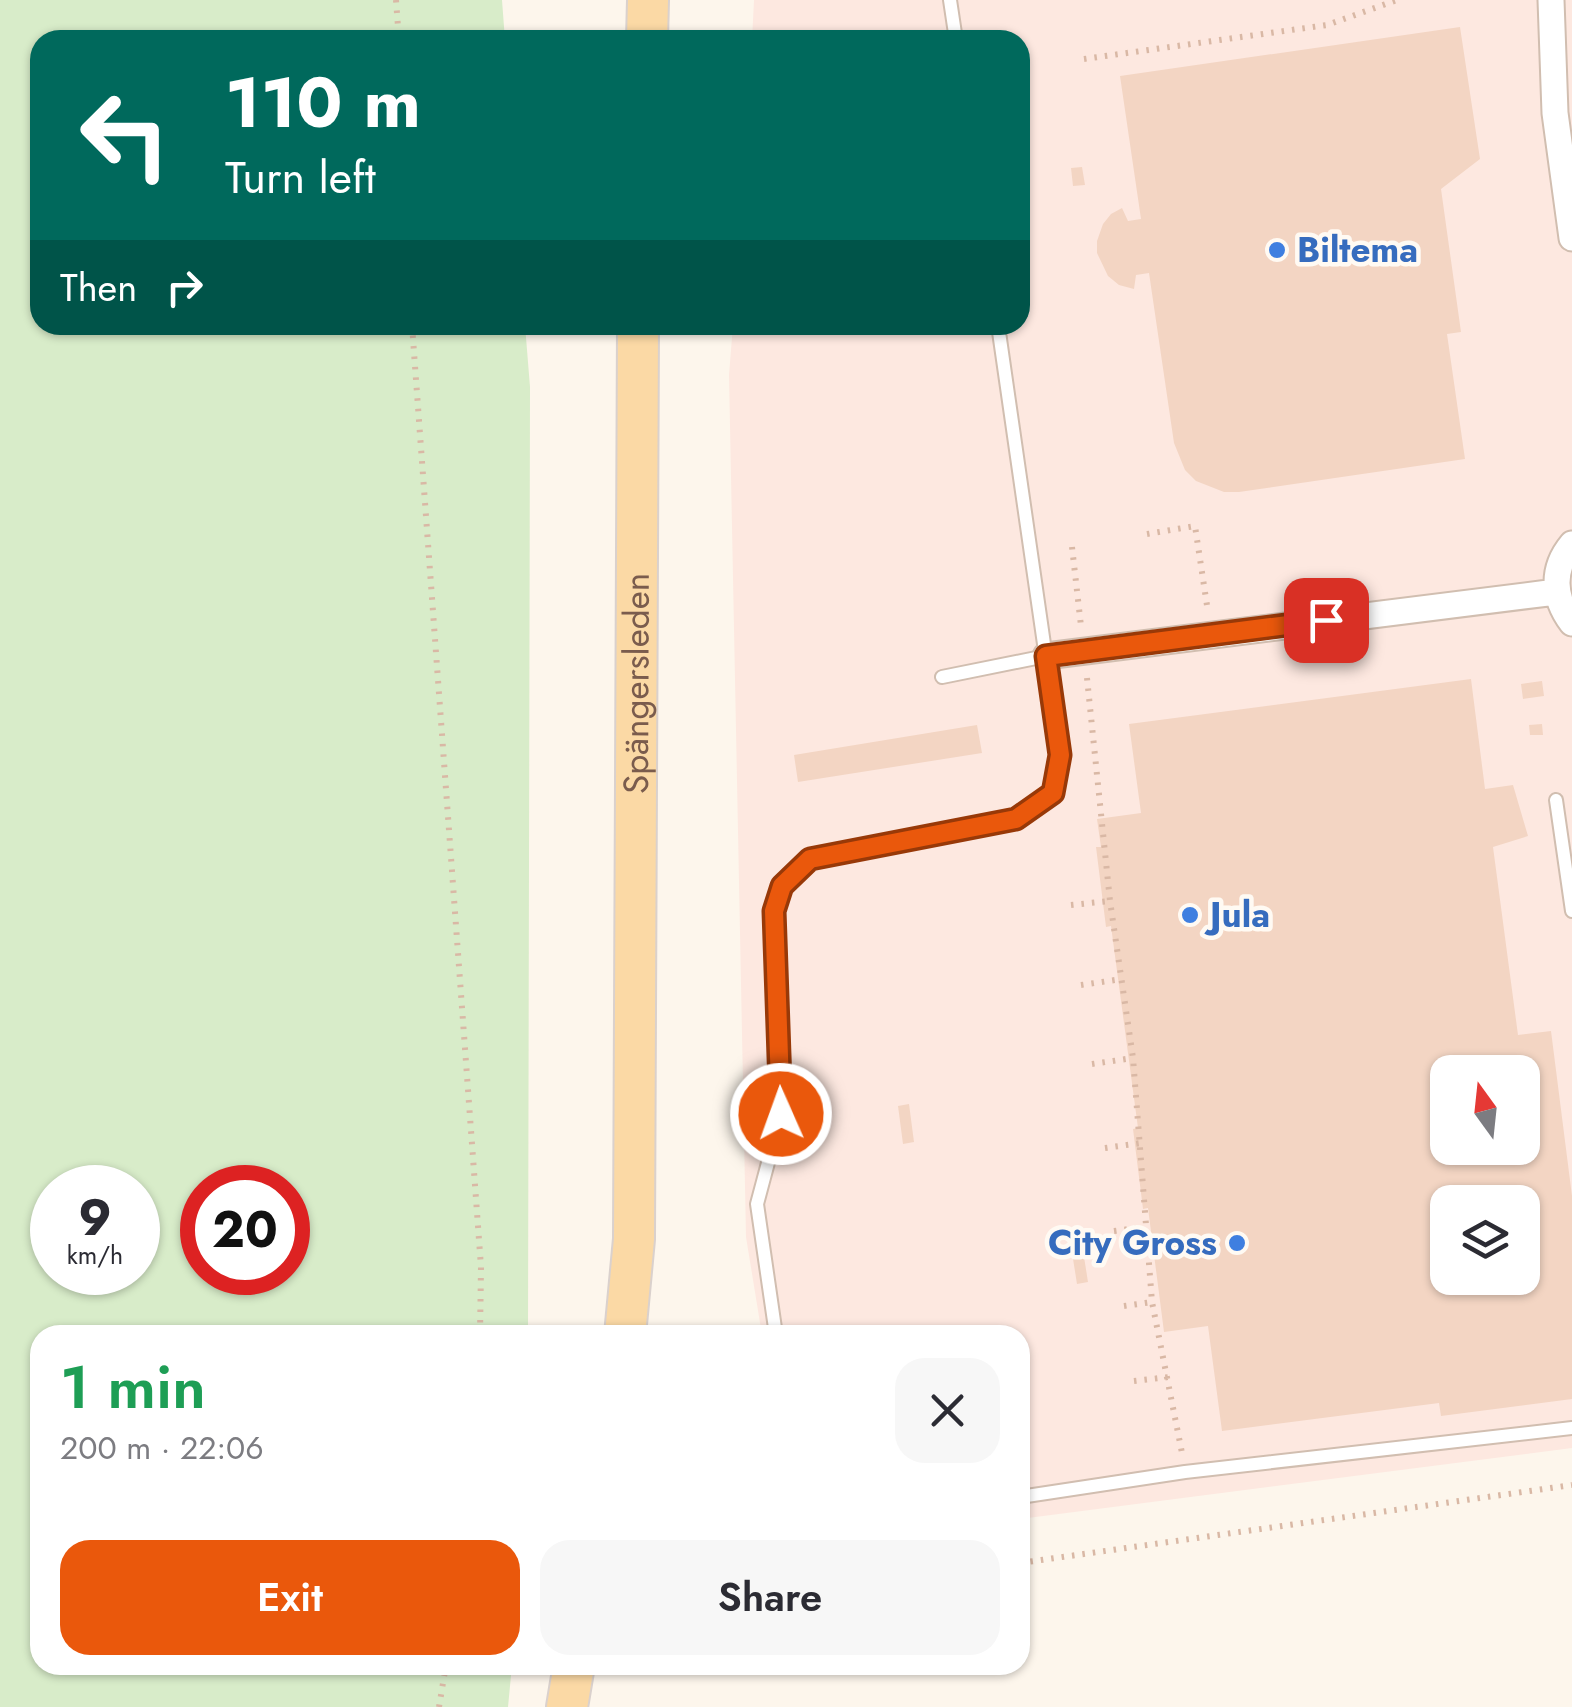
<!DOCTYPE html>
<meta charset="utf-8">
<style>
:root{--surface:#fff;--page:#f7f7f7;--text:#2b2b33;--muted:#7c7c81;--accent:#ea580c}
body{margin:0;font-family:Jost,sans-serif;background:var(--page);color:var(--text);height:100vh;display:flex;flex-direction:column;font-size:38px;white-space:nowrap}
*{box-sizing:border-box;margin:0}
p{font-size:32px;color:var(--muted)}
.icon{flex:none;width:55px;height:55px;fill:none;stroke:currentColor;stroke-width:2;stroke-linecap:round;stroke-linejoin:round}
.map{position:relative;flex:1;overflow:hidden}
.details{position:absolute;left:30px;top:1325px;width:1000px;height:350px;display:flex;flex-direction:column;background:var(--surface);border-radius:30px;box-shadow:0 2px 8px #0004}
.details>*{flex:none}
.guide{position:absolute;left:30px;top:30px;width:1000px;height:305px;border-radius:30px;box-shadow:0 2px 8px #0004;background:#00695c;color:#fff;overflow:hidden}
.needle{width:65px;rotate:345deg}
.controls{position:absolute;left:1430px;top:1055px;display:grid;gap:20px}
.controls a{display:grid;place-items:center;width:110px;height:110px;border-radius:20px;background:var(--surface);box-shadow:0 2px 8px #0004;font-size:50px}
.speed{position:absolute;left:30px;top:1165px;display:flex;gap:20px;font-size:50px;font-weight:700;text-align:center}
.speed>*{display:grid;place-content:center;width:130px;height:130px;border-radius:50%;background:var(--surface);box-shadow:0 2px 8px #0004;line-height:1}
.speed small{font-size:25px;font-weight:400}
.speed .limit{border:15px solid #d22;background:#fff;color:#111}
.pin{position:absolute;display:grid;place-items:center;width:85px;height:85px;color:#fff;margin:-42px;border-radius:20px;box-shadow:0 5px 15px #0006}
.me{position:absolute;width:110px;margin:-55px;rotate:358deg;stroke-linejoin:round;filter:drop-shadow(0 0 8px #0008)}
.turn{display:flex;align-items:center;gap:35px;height:210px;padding:0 30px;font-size:45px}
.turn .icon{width:130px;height:130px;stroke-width:2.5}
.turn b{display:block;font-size:70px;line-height:85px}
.then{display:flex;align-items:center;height:95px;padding:0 30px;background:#0003;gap:20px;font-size:38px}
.round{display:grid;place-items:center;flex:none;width:105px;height:105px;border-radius:30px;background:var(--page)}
.headline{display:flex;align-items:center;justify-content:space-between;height:170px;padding:0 30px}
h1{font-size:60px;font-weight:600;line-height:75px;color:#1e9e55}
.cta{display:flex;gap:20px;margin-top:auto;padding:20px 30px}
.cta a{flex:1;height:115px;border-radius:30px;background:var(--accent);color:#fff;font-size:40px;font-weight:600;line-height:115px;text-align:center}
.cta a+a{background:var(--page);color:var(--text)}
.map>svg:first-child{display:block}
.commercial{fill:#fde8e0;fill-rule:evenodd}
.green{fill:#d8ecc9;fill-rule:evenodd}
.building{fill:#f3d5c3;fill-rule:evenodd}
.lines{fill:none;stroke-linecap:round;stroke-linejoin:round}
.service-casing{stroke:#d1beb0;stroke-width:16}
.minor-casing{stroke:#d1beb0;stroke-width:29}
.primary-casing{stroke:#dad1cd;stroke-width:44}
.path{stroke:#d9b8a5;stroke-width:6;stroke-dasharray:2.5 8;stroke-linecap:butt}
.service{stroke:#fff;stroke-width:12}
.minor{stroke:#fff;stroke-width:25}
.primary{stroke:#fbd9a5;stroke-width:40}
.route-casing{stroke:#983908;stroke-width:25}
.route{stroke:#ea580c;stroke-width:18}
.shop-dot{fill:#3f7fe0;stroke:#fffaf3;stroke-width:4}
.labels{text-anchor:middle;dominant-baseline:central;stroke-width:9;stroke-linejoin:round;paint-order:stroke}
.shop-label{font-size:35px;font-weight:bold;fill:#366cbe;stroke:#fffaf3;text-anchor:start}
.street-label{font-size:35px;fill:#7a5c4d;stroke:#fffaf3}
</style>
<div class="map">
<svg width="1572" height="1707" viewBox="0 0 1572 1707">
<rect width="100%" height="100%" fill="#fdf6ec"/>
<path class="commercial" d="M 754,0 L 1572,0 L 1572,1448 L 1020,1519 L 1020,1335 L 762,1335 L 746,1237 L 729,375 L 733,325 L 1020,325 L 1020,40 L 752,40 ZM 1448,1072 L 1522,1072 L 1522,1148 L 1448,1148 ZM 1448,1202 L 1522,1202 L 1522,1278 L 1448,1278 Z"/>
<path class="green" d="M 0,0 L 502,0 L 505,40 L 40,40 L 40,325 L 525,325 L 530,387 L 528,1335 L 40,1335 L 40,1665 L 512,1665 L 508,1707 L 0,1707 ZM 52,1188 L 138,1188 L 138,1272 L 52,1272 ZM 202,1188 L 288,1188 L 288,1272 L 202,1272 Z"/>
<path class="building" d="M 1460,27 L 1480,159 L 1441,189 L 1461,332 L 1447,334 L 1465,459 L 1239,492 L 1224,492 L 1196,481 L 1185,470 L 1174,443 L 1149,273 L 1136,275 L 1134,289 L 1119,285 L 1108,276 L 1097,253 L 1097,241 L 1103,224 L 1111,214 L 1122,208 L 1128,221 L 1141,219 L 1120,76 Z
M 1082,167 L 1085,185 L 1073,186 L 1071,168 Z
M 1471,679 L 1485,789 L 1513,785 L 1528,836 L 1493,847 L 1518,1035 L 1551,1031 L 1572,1196 L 1572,1399 L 1441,1416 L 1439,1403 L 1222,1431 L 1208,1326 L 1164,1332 L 1148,1208 L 1143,1209 L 1133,1129 L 1138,1128 L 1111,926 L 1106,927 L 1096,847 L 1101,847 L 1097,819 L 1141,813 L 1129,724 ZM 1448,1072 L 1522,1072 L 1522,1148 L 1448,1148 ZM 1448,1202 L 1522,1202 L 1522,1278 L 1448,1278 Z
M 1542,681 L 1544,696 L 1523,699 L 1521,684 Z
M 1542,724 L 1543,735 L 1530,735 L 1529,725 Z
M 977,725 L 982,753 L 798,782 L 794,755 Z
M 909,1104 L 914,1142 L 903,1144 L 898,1106 Z
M 1082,1244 L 1088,1282 L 1077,1284 L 1071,1246 Z"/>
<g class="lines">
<g class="service-casing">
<path id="service" d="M 950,0 L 956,40
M 942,677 L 1046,656
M 1556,800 L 1572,911
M 776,1335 L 757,1204 L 781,1114 L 774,911 L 782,886 L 810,859 L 1016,819 L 1053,793 L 1060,755 L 998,325
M 1020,1497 L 1185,1472 L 1572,1428"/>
</g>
<g class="minor-casing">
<path id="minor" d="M 1551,0 L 1555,113 L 1572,238
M 1572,544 C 1551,569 1553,598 1572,623
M 1046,656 L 1556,592"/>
</g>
<g class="primary-casing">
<g id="primary">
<path d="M 647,40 L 648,0"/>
<path id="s1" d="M 625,1335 L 634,1239 L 638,325"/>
<path d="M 567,1707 L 574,1665"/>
</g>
</g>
<path class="path" d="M 396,0 L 399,40
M 1084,59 L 1327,25 L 1397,0
M 412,325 L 481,1267 L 480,1335
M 1147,534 L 1195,526 L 1208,612
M 1072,547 L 1081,626
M 1087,678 L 1110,901 L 1133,1058 L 1152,1302 L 1182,1453
M 1071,905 L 1110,901
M 1081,985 L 1122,979
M 1092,1064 L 1133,1058
M 1105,1148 L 1141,1143
M 1114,1231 L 1144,1227
M 1124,1306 L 1152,1302
M 1134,1381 L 1169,1377
M 1020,1563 L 1572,1485
M 439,1707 L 446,1665"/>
<use href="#service" class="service"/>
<use href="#minor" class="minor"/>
<use href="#primary" class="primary"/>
</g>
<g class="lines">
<g class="route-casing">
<path id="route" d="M 781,1114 L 774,911 L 782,886 L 810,859 L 1016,819 L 1053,793 L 1060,755 L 1046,656 L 1326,620"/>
</g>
<use href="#route" class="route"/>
</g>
<g class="shop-dot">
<circle cx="1277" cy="250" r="10"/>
<circle cx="1190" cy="915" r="10"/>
<circle cx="1237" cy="1243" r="10"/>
</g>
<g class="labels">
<g class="shop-label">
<text x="1297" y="250">Biltema</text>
<text x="1210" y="915">Jula</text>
<text x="1217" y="1243" text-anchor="end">City Gross</text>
</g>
<g class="street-label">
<text stroke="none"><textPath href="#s1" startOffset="652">Spängersleden</textPath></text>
</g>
</g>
</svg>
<div class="controls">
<a><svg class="needle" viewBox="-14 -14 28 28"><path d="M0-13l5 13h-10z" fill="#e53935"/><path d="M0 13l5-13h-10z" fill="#7c7c81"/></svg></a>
<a><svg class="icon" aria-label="layers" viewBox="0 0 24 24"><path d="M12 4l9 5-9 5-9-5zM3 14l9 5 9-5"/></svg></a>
</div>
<div class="speed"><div>9<small>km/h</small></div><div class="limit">20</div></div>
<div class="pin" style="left:1326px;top:620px;background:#d93025"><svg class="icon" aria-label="arrive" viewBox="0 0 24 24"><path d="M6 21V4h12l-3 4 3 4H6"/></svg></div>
<svg class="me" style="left:781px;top:1114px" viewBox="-20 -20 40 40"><circle r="17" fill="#ea580c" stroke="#fff" stroke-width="3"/><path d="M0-11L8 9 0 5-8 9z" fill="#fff"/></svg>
<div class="guide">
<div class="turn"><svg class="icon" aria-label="left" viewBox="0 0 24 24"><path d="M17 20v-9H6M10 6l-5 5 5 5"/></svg><div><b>110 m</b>Turn left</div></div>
<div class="then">Then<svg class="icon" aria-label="right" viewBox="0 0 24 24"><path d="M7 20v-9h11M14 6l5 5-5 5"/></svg></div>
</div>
<section class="details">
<div class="headline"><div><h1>1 min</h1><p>200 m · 22:06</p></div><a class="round"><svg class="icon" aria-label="close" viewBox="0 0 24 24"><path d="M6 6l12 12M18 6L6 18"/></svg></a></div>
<div class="cta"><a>Exit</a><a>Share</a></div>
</section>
</div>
